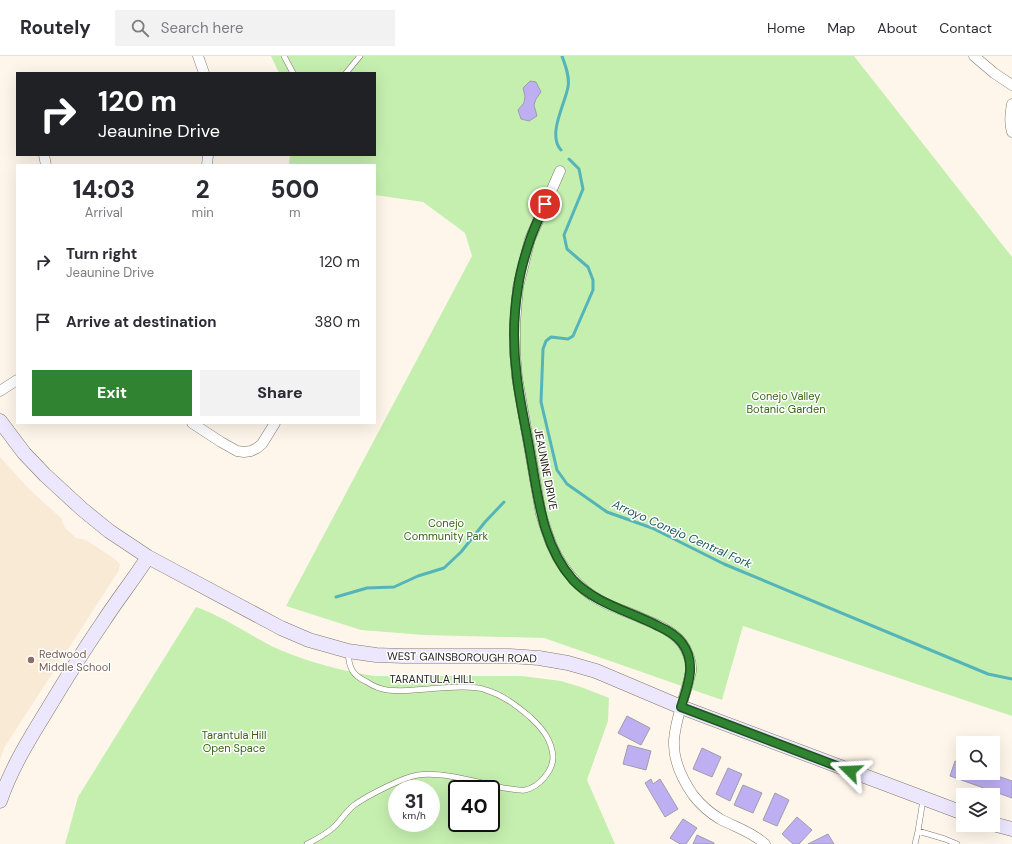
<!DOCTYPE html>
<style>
:root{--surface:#fff;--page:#f2f2f3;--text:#2b2b33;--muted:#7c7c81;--line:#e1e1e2;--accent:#2f8331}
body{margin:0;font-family:"DM Sans",sans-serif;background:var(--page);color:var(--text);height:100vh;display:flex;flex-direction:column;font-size:15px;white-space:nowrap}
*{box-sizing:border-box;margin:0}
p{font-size:13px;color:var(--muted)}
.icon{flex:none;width:22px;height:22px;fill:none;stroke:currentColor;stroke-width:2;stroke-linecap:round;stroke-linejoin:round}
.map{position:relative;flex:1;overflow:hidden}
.panel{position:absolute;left:16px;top:108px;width:360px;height:260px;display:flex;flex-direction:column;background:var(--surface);border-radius:0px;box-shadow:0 4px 16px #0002}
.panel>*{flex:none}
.banner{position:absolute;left:16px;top:16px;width:360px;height:84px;border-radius:0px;box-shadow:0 4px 16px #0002;background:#202124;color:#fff;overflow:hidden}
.controls{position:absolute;left:956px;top:680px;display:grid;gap:8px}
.controls a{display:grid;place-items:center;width:44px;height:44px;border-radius:0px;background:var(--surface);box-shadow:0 4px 16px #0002;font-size:20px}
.speed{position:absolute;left:388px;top:724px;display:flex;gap:8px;font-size:20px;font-weight:700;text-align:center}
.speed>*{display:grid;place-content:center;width:52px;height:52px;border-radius:50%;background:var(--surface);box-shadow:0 4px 16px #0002;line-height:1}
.speed small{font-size:10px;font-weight:400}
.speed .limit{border:2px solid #111;border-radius:6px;background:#fff;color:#111}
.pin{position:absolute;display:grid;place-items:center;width:34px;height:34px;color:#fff;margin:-17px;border:2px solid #fff;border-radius:50%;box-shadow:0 1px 4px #0007}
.me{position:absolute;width:44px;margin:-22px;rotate:291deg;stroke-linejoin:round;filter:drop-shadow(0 0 3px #0008)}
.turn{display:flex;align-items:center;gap:14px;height:84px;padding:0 16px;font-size:18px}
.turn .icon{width:52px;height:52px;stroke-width:2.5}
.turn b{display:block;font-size:28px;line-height:34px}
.eta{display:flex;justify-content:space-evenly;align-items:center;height:68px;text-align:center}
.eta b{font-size:24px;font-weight:800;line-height:28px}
.cta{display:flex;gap:8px;margin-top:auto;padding:8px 16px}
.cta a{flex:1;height:46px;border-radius:0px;background:var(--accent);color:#fff;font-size:16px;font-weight:800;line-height:46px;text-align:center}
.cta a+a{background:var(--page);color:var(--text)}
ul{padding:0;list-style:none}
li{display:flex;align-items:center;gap:12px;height:60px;padding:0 16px}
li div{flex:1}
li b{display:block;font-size:15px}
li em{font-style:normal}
header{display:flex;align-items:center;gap:24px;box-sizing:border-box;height:56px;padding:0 20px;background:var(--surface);border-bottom:1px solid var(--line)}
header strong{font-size:19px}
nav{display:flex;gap:22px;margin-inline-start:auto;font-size:14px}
.search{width:280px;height:36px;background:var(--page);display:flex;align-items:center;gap:10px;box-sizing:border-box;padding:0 14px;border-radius:0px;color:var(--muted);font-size:15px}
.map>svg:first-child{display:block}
.built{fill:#f9ead5}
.green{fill:#c5efaf;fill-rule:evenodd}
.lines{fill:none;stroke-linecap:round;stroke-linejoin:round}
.stream{stroke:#54b4ba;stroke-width:3}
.building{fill:#beaff3;stroke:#9f9dab}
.lane-casing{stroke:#81786b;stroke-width:6}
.street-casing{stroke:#81786b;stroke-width:11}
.secondary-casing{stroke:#81786b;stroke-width:15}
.lane{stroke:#fff;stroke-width:5}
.street{stroke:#fff;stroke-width:10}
.secondary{stroke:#ede7fd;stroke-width:14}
.route-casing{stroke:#1f5520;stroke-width:10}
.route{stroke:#2f8331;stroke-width:7}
.education-dot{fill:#8d6e63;stroke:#fff;stroke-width:1.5}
.labels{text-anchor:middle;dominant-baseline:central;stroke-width:3;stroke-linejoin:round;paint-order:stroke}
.park-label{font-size:11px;fill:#366516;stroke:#fff}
.street-label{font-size:11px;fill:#26221d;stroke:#fff}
.education-label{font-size:11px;fill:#785e54;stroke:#fff;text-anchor:start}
.water-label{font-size:12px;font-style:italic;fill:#1b565b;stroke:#fff}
</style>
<header>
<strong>Routely</strong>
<div class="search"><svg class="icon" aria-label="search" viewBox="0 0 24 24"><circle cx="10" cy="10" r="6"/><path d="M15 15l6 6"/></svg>Search here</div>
<nav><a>Home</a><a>Map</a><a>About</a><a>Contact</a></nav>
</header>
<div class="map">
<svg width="1012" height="788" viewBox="0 0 1012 788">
<rect width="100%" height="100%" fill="#fff6eb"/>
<path class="built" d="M 0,401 L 30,434 L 61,462 L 65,472 L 76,482 L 86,484 L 116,504 L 120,509 L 118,516 L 4,692 L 0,704 Z"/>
<path class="green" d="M 271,0 L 854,0 L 1012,201 L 1012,660 L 743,570 L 722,644 L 544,582 L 424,579 L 361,574 L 286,550 L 472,200 L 465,177 L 423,146 L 375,139 L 375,109 L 289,109 L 290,99 L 375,99 L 375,17 L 279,17 Z
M 196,551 C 225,561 250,580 278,593 C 308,606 342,615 375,620 L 522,620 L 561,625 L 581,631 L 609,642 L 608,665 L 587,724 L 615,788 L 65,788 L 78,741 ZM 397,733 L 431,733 L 431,767 L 397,767 ZM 457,733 L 491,733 L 491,767 L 457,767 Z"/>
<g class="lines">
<path class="stream" d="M 561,94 C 547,79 565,48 568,31 C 570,20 565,9 562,0
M 569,103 L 579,113 L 583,133 L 564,179 L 567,193 L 588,211 L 593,224 L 593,234 L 573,280 L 568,283 L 551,281 L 546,285 L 543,293 L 541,346 L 557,414 L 567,428 L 607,456 L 652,472 L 724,508 L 988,618 L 1012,623
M 336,541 L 367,532 L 394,531 L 418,520 L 444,512 L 461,496 L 485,466 L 504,446"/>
</g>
<path class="building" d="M 530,25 L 536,26 L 541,36 L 536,43 L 534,49 L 537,60 L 529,65 L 521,63 L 518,54 L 524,47 L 525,40 L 523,32 Z
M 627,660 L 650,672 L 641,689 L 618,677 Z
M 628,689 L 651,695 L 646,714 L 623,708 Z
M 702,692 L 721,701 L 712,721 L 693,713 Z
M 955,705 L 963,708 L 963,717 L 989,717 L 1012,725 L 1012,742 L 950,720 Z
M 728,712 L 742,718 L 730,745 L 716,738 Z
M 651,723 L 653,728 L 660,723 L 678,753 L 665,761 L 645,727 Z
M 743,729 L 762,737 L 753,757 L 734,749 Z
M 775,737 L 789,744 L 777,770 L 763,764 Z
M 797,761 L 812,774 L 799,788 L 793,788 L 782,778 Z
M 683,763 L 697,772 L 686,788 L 680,788 L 670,782 Z
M 828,778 L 834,788 L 808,788 Z
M 697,779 L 714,787 L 714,788 L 693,788 Z"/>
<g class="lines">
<g class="lane-casing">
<path id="lane" d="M 284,0 L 293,17
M 346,17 L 360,0
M 918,775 L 945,783 L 957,788
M 307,788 C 317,783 327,778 335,770 C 341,764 346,756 353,750 C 362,743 372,738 382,733 C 393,728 405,721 418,719 C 442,715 480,727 504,732 C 511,733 519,735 525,734 C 539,731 553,715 553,701 C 552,684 542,672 530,661 C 517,650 503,639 486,634 C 479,631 470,631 462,631 C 446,631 430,633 414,634 C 405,635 396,635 387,634 C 380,633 373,630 367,626 C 352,619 349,612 348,596
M 915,788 L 918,775 L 923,744"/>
</g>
<g class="street-casing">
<path id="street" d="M 198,0 L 204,17
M 974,0 L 994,17 L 1012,29
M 1012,48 C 1010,58 1009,67 1012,76
M 44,99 L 46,109
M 207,109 L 208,99
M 560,115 L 530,183 L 518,231 L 515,267 L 515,297 L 517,321 L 541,458 C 545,470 548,481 553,492 C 563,514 580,534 601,545 C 614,552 628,556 641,562 C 655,568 672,574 682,587 C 687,594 692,606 691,615 C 690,619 689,623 688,627 C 683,646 675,665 674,685 C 673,705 682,723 693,739 C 700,748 710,757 720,763 C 735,771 752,776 765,788
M 0,335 L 17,324
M 192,367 L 221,386 L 237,395 L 244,396 L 251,395 L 257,392 L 262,388 L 275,367"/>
</g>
<g class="secondary-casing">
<path id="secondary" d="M 0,365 L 24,397 L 45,419 L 82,453 L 109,475 L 148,501 L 281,572 L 309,584 L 348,595 L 376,599 L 403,600 L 510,600 L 539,602 L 568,607 L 596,615 L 681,651 L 963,757
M 0,745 C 11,713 28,685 46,656 C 64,626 83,595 103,566 C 117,544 134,523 148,501
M 993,768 L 1012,773"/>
</g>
<use href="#lane" class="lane"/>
<use href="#street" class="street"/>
<use href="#secondary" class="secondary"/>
</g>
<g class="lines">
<g class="route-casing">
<path id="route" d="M 545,148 C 540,160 534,172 530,184 C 525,199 520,216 518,231 C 513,261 513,292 517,322 C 520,347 526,372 530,396 C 538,440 542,489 573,524 C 596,548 629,555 658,570 C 667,574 676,579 682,587 C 697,607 688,629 681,651 L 850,715"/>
</g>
<use href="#route" class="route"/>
</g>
<circle class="education-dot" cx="31" cy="604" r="4"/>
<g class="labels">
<g class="park-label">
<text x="786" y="340">Conejo Valley<tspan x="786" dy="13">Botanic Garden</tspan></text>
<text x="446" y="467">Conejo<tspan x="446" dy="13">Community Park</tspan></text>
<text x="234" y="679">Tarantula Hill<tspan x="234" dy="13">Open Space</tspan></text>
</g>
<g class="street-label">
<text transform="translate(546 413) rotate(79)">JEAUNINE DRIVE</text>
<text transform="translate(462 601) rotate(1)">WEST GAINSBOROUGH ROAD</text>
<text x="432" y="623">TARANTULA HILL</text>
</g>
<g class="education-label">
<text x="39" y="598">Redwood<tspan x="39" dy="13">Middle School</tspan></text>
</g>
<g class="water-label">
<text transform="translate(682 478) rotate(24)">Arroyo Conejo Central Fork</text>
</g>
</g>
</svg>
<div class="controls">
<a><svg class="icon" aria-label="search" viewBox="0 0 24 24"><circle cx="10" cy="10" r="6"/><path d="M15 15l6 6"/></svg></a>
<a><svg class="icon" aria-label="layers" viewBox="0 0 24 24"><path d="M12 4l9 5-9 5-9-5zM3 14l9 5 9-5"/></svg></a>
</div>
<div class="speed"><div>31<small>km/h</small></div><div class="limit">40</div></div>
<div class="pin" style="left:545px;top:148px;background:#d93025"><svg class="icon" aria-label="arrive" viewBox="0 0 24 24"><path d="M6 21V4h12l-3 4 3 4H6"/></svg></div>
<svg class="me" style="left:850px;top:715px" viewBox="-20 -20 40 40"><path d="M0-17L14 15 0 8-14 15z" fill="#2f8331" stroke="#fff" stroke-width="4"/></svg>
<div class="banner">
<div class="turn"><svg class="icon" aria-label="right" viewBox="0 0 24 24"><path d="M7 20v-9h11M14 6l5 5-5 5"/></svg><div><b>120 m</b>Jeaunine Drive</div></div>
</div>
<section class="panel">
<div class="eta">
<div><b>14:03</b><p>Arrival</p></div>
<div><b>2</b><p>min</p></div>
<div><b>500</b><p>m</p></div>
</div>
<ul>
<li><svg class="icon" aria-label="right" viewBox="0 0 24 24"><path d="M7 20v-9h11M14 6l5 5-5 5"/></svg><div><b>Turn right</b><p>Jeaunine Drive</p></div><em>120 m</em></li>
<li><svg class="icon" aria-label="arrive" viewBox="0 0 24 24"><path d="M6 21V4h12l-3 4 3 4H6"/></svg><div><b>Arrive at destination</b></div><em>380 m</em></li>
</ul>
<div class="cta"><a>Exit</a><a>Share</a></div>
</section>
</div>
